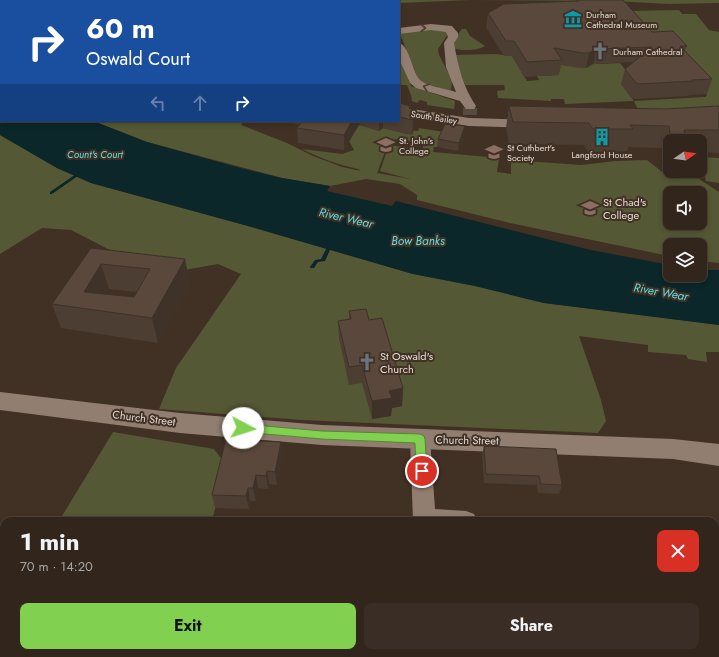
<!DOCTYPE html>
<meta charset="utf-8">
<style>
:root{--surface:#31251c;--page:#392d25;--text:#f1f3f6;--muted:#a8a5a3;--line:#4c423b;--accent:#81d050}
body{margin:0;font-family:Jost,sans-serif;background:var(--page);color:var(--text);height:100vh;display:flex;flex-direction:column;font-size:15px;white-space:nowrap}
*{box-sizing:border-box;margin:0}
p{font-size:13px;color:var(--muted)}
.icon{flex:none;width:22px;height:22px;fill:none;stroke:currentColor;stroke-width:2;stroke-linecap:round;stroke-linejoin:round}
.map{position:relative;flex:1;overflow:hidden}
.panel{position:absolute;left:0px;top:517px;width:719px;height:140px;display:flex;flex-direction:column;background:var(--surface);border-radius:12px 12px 0 0;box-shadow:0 2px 6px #0003,0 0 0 1px var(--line)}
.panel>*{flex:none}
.top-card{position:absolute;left:0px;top:0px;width:400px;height:122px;box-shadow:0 2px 6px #0003,0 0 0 1px var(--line);background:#1a4fa0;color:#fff;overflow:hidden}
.needle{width:26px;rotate:77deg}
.buttons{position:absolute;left:663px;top:134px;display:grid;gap:8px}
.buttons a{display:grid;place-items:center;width:44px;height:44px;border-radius:8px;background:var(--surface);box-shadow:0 2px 6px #0003,0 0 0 1px var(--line);font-size:20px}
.pin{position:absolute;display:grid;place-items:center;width:34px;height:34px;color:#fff;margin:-17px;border:2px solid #fff;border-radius:50%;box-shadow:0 1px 4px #0007}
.me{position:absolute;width:44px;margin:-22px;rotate:95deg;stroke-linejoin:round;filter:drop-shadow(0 0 3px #0008)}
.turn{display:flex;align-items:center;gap:14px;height:84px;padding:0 20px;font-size:18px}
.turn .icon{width:52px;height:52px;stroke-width:2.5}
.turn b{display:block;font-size:28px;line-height:34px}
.lanes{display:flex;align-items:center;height:38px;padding:0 20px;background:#0003;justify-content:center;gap:20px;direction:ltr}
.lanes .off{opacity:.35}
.round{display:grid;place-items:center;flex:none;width:42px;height:42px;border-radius:8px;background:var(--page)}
.head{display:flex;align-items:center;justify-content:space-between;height:68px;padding:0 20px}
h1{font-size:24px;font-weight:700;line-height:30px}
.cta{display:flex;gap:8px;margin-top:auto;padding:8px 20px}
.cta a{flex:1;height:46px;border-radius:8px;background:var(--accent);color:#111;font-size:16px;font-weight:700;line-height:46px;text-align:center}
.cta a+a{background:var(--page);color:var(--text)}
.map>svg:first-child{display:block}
.green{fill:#555834;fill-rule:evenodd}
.water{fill:#0b2729}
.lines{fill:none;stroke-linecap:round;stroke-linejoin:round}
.stream{fill:#0b2729;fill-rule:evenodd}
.minor-tunnel-far1{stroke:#594a3f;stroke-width:11;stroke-dasharray:11 5.5;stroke-linecap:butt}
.minor-tunnel{stroke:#594a3f;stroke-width:14;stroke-dasharray:14 7;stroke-linecap:butt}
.minor{fill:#917e70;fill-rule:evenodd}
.tertiary{fill:#917e70;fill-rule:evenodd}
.wall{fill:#4d3e33;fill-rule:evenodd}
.shaded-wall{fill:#3e3229}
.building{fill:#59483b;stroke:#3e3229;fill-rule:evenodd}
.oneway{stroke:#4d3d30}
.route{fill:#81d050;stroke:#548734}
.labels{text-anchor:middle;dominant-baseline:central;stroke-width:4;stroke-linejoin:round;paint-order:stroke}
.far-poi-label{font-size:9px;fill:#e4dad3;stroke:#413125;text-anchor:start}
.far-street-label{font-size:9px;fill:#e4dad3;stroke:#413125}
.far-water-label{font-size:10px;font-style:italic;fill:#5cdfe5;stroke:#413125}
.poi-label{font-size:11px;fill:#e4dad3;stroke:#413125;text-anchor:start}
.street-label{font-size:11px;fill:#e4dad3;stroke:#413125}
.water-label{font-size:12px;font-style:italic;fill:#5cdfe5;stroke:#413125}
</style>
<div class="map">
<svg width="719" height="657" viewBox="0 0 719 657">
<rect width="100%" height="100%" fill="#413125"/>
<path class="green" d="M 125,0 L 470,0 L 399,3 L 399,1 L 120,1 Z
M 475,0 L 719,0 L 719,3 L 669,4 L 614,1 Z
M 679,10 L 682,14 L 696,14 L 709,30 L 719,32 L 719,118 L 638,110 L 634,101 L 565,104 L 564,99 L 551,99 L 551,101 L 498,98 L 497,91 L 505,90 L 504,85 L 465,85 L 453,55 L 495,54 L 512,56 L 527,81 L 539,80 L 537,76 L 558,75 L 548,57 L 600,64 L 620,63 L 637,85 L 630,96 L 634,101 L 705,97 L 707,95 L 705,92 L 649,47 L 628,11 Z
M 423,29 L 447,31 L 448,34 L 438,49 L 439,55 L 452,80 L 451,90 L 449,91 L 423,84 L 419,81 L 400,34 L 403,32 Z
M 462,29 L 466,29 L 470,36 L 485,46 C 478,51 460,51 452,48 L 452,43 Z
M 399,56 L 411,86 L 455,101 L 454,109 L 427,105 L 427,102 L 420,100 L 417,103 L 412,101 L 411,95 L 407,85 L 399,85 Z
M 93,121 L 244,121 L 241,125 L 287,143 L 313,156 L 342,167 L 361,171 L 358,169 C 339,165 320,158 302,149 L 342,154 L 354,150 L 349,141 L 355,126 L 360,125 L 379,131 L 383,128 L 407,134 L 407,130 L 418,131 L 419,128 L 444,132 L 437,147 L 434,147 L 433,152 L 499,158 L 497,172 L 511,174 L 511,160 L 581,165 L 616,161 L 647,160 L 666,175 L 699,179 L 719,192 L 719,263 L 700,261 L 700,245 L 670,245 L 669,256 L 510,223 L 417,200 L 417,195 L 400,184 L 366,179 L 330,186 L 282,178 L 147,142 ZM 397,139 L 424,143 L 422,150 L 389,145 L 380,171 L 410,179 L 377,173 L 388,144 L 392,140 ZM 670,193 L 700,193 L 700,223 L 670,223 Z
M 0,135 L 57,168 L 91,183 L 248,226 L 413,274 L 475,286 L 544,303 L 719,325 L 719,352 L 706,352 L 707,362 L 688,359 L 686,355 L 648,352 L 648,345 L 579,336 L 601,400 L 606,421 L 598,433 L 302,420 L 159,409 L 176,368 L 241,274 L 218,264 L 173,272 L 143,267 L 71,230 L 42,228 L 0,254 Z
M 700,157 L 719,158 L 719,183 L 706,181 L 700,162 Z
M 113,432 L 214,449 L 220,457 L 227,460 L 212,521 L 59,521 Z
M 33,653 L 181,653 L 181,657 L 37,657 Z
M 426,653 L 563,653 L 565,657 L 426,657 Z"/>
<path class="water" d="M 0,9 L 1,121 L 93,121 L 147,142 L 244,169 L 282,178 L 330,186 L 327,191 L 392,206 L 396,201 L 591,250 L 670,265 L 670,275 L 700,275 L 700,270 L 719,270 L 719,325 L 544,303 L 475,286 L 413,274 L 248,226 L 91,183 L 57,168 L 0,135 Z"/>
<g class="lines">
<path class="stream" d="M 79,172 L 81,172 L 82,173 L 52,194 L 50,194 L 50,192 Z
M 326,249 L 330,249 L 330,250 L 325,261 L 318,262 L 314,268 L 310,268 L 310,267 L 315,260 L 321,259 Z"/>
<path class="minor-tunnel-far1" d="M 470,106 L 470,109"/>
<path class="minor-tunnel" d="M 470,108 L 470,115"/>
<path class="minor" d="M 431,24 L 452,26 L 458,33 L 458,37 L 454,43 C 458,66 463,87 476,106 L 474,109 L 466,109 L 460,101 L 416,88 L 410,83 L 399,59 L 399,43 C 410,46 412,72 420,80 C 426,86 447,89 456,92 L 446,67 L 444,43 L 448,37 L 446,32 L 431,30 L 399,34 L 399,28 Z
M 399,107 L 469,118 L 531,120 L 536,121 L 537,124 L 536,127 L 531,128 L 469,126 L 399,115 Z
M 420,431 L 427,433 L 430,439 L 435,509 L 466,511 L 474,514 L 477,521 L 413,521 L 410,439 L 413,433 Z
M 271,653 L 297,653 L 297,657 L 271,657 Z"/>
<path class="tertiary" d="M 0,392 L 180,413 L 322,425 L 673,439 L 719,444 L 719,466 L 673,459 L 322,445 L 180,433 L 0,410 Z"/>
</g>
<path class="wall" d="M 576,0 L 623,0 L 652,32 L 687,46 L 685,51 L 712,79 L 707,94 L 689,95 L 688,96 L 635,99 L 631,98 L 621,84 L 625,69 L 633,62 L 593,64 L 586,68 L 579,68 L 561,65 L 559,75 L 524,77 L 512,56 L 504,56 L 486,27 L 488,13 L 576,1 Z
M 399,103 L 416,110 L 415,125 L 412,135 L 383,128 L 379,131 L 360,125 L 360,123 L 344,150 L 298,143 L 297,128 L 299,125 L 293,123 L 293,121 L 399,121 Z
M 509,106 L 665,109 L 719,106 L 719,153 L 700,152 L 700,141 L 670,141 L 670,171 L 682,171 L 681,175 L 666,174 L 662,148 L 628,147 L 627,151 L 588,152 L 584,145 L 509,144 L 506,128 Z
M 464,135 L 458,151 L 437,147 L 438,139 Z
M 91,248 L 190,283 L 158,343 L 61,328 L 52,304 ZM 109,289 L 137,292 L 134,297 L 105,294 Z
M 349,311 L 369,320 L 403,388 L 402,406 L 392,408 L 391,416 L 372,419 L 362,383 L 349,385 L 339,338 L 338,321 L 349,319 Z
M 281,442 L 282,455 L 277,485 L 269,484 L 268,489 L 258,488 L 256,501 L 250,501 L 249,509 L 215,508 L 212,495 Z
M 484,446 L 562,485 L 559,494 L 538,493 L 537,485 L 484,483 L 482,456 Z"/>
<path class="shaded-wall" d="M 596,49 L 593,64 L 586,68 L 589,53 Z
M 416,110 L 415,125 L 412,135 L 413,120 Z
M 352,121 L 360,121 L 360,123 L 344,150 L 344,135 Z
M 379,121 L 383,121 L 383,128 L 379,131 Z
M 465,126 L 464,135 L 458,151 L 459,143 Z
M 185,259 L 190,283 L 158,343 L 152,318 Z
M 101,264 L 109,289 L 96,310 L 84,292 Z
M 403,388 L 402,406 L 392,408 L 391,416 L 372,419 L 372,401 L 389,391 Z
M 281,442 L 282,455 L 277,485 L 275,472 Z
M 267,471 L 269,484 L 268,489 L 266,476 Z
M 256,475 L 258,488 L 256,501 L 253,488 Z
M 248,488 L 250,501 L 249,509 L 246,496 Z"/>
<path class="building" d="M 578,0 L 623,0 L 652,32 L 673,31 L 687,46 L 680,46 L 712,79 L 692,80 L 693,81 L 639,84 L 636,83 L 625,69 L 652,47 L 596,49 L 589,53 L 582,53 L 554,48 L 562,60 L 527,62 L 514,41 L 506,41 L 488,13 L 504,4 L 579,1 Z
M 399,103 L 410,106 L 409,108 L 416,110 L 413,120 L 399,117 Z
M 509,106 L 665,109 L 719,106 L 719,130 L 684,130 L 686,141 L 671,141 L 669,126 L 630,125 L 633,129 L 593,129 L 589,123 L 513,122 Z
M 302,121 L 352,121 L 344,135 L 297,128 Z
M 445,124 L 465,126 L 459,143 L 438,139 Z
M 91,248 L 185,259 L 152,318 L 52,304 ZM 101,264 L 150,269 L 134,297 L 84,292 Z
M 366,309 L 369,320 L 382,318 L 403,388 L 389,391 L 392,398 L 372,401 L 362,365 L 349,367 L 338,321 L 351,319 L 349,311 Z
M 226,439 L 281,442 L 275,472 L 267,471 L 266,476 L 256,475 L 253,488 L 248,488 L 246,496 L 212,495 Z
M 484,446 L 556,449 L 562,485 L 541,484 L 539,476 L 486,474 Z"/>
<defs><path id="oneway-chevron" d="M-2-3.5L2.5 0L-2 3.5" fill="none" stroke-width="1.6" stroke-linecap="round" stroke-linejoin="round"/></defs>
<g class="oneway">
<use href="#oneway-chevron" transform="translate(423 28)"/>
<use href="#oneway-chevron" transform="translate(426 87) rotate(-162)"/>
</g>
<path class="route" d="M 243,424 L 322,431 L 420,434 L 424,436 L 425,439 L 427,471 L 426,474 L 422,475 L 418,474 L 416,471 L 415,443 L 322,439 L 243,432 L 240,431 L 238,428 L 240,425 Z"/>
<defs>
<g id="museum-bare" transform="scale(1.38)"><path d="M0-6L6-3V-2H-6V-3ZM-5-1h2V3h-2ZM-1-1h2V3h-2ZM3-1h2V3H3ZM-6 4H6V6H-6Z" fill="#0f9aa8" stroke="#413125" stroke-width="2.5" paint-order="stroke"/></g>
<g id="church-bare" transform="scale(1.38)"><path d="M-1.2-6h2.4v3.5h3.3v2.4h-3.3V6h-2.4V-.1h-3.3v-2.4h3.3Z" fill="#6b7280" stroke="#413125" stroke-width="2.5" paint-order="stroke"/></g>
<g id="building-bare" transform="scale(1.38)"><path d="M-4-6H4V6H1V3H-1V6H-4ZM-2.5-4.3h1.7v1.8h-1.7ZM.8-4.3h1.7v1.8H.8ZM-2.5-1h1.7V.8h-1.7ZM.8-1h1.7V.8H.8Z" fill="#0f9aa8" stroke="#413125" stroke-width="2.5" paint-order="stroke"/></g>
<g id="university-bare" transform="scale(1.38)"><path d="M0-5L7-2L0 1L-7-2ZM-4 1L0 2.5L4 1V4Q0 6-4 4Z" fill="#8d6e63" stroke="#413125" stroke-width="2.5" paint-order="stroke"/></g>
</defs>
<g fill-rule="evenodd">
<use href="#museum-bare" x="573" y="19"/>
<use href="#church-bare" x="600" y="51"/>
<use href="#building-bare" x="602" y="137"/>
<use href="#university-bare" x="386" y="145"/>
<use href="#university-bare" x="494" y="152"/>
<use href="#university-bare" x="590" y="208"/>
<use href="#church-bare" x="367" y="362"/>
</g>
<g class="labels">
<g class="far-poi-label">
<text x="586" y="14">Durham<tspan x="586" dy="10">Cathedral Museum</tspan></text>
<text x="613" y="51">Durham Cathedral</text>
<text x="399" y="140">St. John's<tspan x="399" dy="10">College</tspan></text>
<text x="507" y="147">St Cuthbert's<tspan x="507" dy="10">Society</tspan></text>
<text x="602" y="154" text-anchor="middle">Langford House</text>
</g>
<g class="far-street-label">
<text transform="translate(434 117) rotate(9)">South Bailey</text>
</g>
<g class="far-water-label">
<text x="95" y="154">Count's Court</text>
</g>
<g class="poi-label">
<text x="603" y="202">St Chad's<tspan x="603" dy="13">College</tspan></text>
<text x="380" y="356">St Oswald's<tspan x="380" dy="13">Church</tspan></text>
</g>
<g class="street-label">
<text transform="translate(144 418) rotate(7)">Church Street</text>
<text transform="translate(467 440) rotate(1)">Church Street</text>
</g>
<g class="water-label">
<text transform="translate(346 218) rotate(13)">River Wear</text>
<text x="418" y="241">Bow Banks</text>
<text transform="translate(661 292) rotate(10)">River Wear</text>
</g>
</g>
</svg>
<div class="buttons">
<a><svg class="needle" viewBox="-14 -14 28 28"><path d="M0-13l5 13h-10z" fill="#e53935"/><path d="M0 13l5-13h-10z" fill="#a8a5a3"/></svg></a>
<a><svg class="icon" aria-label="sound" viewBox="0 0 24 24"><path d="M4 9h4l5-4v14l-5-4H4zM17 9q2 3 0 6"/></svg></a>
<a><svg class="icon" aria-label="layers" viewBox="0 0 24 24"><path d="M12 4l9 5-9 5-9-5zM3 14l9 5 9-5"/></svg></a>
</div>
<div class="pin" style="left:422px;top:471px;background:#d93025"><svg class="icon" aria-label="arrive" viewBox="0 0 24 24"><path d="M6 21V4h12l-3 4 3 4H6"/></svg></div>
<svg class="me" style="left:243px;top:428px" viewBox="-20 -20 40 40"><circle r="19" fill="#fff"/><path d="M0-13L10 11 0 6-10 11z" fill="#81d050"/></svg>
<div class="top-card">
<div class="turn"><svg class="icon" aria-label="right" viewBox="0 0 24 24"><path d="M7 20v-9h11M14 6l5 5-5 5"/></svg><div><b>60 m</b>Oswald Court</div></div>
<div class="lanes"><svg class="icon off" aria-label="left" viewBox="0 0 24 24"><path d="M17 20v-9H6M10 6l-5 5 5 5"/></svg><svg class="icon off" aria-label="ahead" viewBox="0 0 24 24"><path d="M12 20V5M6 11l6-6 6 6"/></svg><svg class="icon" aria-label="right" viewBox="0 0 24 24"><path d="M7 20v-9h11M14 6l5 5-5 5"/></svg></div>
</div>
<section class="panel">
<div class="head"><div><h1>1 min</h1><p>70 m · 14:20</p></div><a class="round" style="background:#d93025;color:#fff"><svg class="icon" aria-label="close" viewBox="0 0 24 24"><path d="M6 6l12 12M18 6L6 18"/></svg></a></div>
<div class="cta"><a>Exit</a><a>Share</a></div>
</section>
</div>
